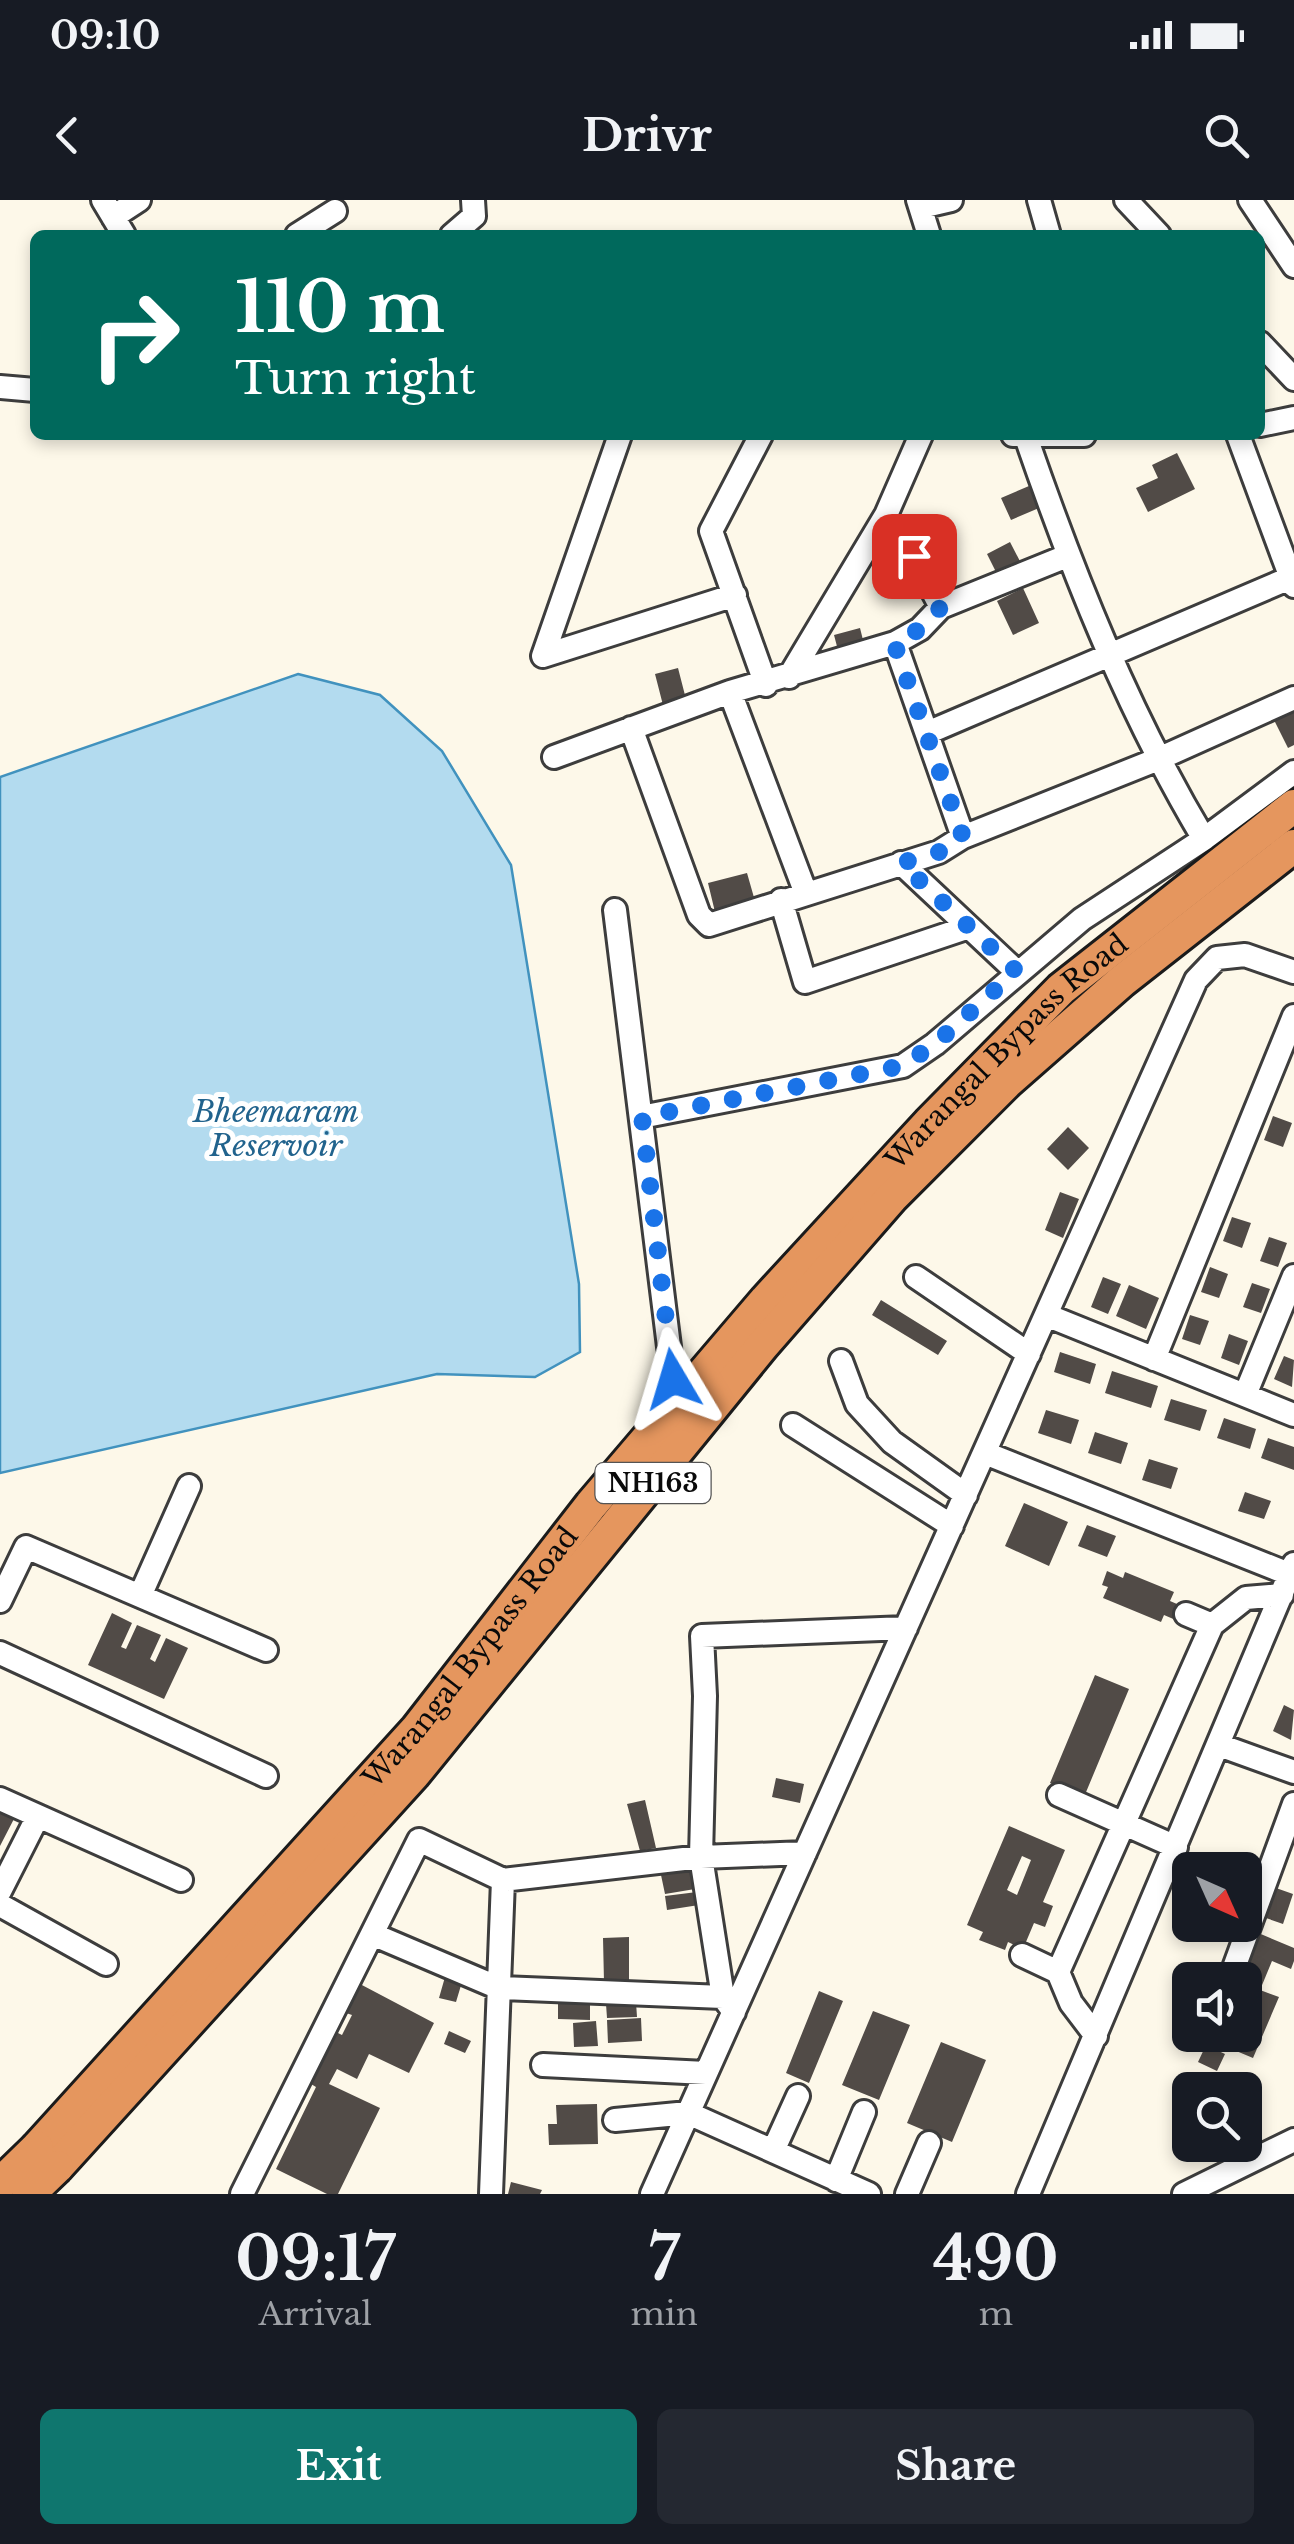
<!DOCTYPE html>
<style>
:root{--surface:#171b24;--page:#242831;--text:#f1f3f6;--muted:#9ea1a6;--accent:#0f766e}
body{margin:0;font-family:"Libre Baskerville",serif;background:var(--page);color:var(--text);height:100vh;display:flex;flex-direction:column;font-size:38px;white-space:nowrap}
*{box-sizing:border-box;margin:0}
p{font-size:32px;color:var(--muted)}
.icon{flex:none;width:55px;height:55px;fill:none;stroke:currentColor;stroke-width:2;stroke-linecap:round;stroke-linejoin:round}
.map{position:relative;height:1994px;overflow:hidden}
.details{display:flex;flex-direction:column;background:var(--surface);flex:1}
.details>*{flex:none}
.guide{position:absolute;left:30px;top:30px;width:1235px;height:210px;border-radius:15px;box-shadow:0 5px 15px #0003;background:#00695c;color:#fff;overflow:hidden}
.needle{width:65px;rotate:135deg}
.tools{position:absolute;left:1172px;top:1652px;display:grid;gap:20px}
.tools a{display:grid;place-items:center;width:90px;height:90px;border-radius:15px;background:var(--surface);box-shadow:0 5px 15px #0003;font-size:50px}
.pin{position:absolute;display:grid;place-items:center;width:85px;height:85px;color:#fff;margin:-42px;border-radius:20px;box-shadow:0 5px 15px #0006}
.me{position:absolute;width:110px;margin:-55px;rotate:353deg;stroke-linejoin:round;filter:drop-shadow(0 0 8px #0008)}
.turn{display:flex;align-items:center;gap:35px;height:210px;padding:0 40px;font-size:45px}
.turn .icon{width:130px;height:130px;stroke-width:2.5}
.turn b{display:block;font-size:70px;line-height:85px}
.eta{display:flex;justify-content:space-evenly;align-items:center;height:170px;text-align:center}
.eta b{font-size:60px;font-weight:700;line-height:70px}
.cta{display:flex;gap:20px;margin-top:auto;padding:20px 40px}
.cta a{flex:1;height:115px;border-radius:15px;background:var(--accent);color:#fff;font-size:40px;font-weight:700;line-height:115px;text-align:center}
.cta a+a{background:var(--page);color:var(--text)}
.status{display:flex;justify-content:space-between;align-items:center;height:70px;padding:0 50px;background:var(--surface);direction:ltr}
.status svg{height:28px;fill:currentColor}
header{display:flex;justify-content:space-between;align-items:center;height:130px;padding:0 40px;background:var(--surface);font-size:45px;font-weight:700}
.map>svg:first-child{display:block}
.water{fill:#b3dbef;stroke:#4192be;stroke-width:2.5}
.building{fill:#514b47;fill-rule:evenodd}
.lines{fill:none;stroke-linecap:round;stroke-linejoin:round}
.minor-casing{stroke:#3d3d3d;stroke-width:28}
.highway-casing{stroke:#1b1b1b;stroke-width:38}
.minor{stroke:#fff;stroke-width:22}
.highway{stroke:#e5965e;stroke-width:32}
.highway-bridge-casing{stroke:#1b1b1b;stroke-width:38;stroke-linecap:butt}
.highway-bridge{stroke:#e5965e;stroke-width:32}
.route{stroke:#1a73e8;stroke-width:18;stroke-dasharray:0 32.4}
.labels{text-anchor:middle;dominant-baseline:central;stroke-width:10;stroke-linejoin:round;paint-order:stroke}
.shield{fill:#fff;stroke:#545454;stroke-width:2.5}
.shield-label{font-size:25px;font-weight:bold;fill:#0a0a0a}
.street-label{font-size:28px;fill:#0a0a0a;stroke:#fff}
.water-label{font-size:30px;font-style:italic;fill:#21638d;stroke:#fff}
</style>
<div class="status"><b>09:10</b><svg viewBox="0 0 49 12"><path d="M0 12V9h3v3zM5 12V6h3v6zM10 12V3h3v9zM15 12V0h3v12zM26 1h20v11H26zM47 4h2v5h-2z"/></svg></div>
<header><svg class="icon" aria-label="back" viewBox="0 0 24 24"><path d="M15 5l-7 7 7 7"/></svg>Drivr<svg class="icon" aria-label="search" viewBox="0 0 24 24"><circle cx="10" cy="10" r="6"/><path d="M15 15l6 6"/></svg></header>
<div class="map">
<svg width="1294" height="1994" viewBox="0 0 1294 1994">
<rect width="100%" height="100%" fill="#fdf8e9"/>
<path class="water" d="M 298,474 L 380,495 L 442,551 L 511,665 L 579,1084 L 580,1152 L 535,1177 L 437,1174 L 0,1273 L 0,577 Z"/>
<path class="building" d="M 1177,253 L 1195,289 L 1148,312 L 1136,288 L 1158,278 L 1152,265 Z
M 1029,286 L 1039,308 L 1011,320 L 1001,298 Z
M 1010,342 L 1023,367 L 999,378 L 987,354 Z
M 1023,388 L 1039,423 L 1013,435 L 997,401 Z
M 860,428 L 865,448 L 839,454 L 834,435 Z
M 678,468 L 687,503 L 664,509 L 655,474 Z
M 1294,502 L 1294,545 L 1288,548 L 1271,514 Z
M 747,673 L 755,701 L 715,712 L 708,683 Z
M 1273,916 L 1292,923 L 1283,947 L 1264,940 Z
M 1068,927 L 1089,948 L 1068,970 L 1047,949 Z
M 1060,992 L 1079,999 L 1063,1038 L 1045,1030 Z
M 1232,1017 L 1251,1023 L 1242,1048 L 1223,1041 Z
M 1269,1037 L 1287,1043 L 1278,1067 L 1260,1061 Z
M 1210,1067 L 1228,1074 L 1219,1098 L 1201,1092 Z
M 1103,1077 L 1121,1084 L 1108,1114 L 1091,1107 Z
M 1252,1083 L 1270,1089 L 1261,1113 L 1243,1107 Z
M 1129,1085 L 1159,1098 L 1146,1129 L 1116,1116 Z
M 881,1100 L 947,1141 L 938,1155 L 872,1115 Z
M 1190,1115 L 1209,1121 L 1200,1145 L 1182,1139 Z
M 1229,1134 L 1248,1141 L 1239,1165 L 1221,1158 Z
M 1060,1152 L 1096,1164 L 1090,1184 L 1054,1172 Z
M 1284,1156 L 1294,1160 L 1292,1187 L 1274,1179 Z
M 1112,1171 L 1158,1186 L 1151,1208 L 1105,1193 Z
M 1171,1199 L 1207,1210 L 1200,1231 L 1164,1220 Z
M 1046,1210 L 1079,1220 L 1071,1244 L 1038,1233 Z
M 1224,1218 L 1256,1229 L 1250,1249 L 1217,1238 Z
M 1095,1232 L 1128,1243 L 1121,1264 L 1088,1253 Z
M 1268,1238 L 1294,1247 L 1294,1270 L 1261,1258 Z
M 1149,1259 L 1178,1268 L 1171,1289 L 1142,1280 Z
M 1245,1292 L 1271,1301 L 1264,1319 L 1238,1311 Z
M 1024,1303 L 1068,1322 L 1049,1366 L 1005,1346 Z
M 1087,1325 L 1116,1336 L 1107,1357 L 1078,1346 Z
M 1107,1371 L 1123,1378 L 1125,1372 L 1174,1392 L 1170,1401 L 1184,1407 L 1178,1421 L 1164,1415 L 1161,1422 L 1103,1398 L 1108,1387 L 1102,1385 Z
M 112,1413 L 132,1423 L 121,1447 L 126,1449 L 137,1425 L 161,1435 L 150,1459 L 155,1462 L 166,1438 L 188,1448 L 164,1499 L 88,1465 Z
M 1095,1475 L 1129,1489 L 1084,1597 L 1050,1583 Z
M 1284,1505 L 1294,1510 L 1291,1540 L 1273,1531 Z
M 776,1578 L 804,1584 L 800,1603 L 772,1597 Z
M 645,1600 L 656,1648 L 640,1651 L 627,1604 Z
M 0,1608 L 16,1615 L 0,1646 Z
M 1009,1626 L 1065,1650 L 1043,1702 L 1053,1706 L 1045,1727 L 1034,1723 L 1023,1749 L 1008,1742 L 1005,1750 L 979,1740 L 983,1732 L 967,1725 ZM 1022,1656 L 1031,1660 L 1017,1695 L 1007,1690 Z
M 692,1670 L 695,1689 L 665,1694 L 661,1675 Z
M 1276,1688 L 1293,1694 L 1283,1724 L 1266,1718 Z
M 697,1692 L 699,1705 L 667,1710 L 665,1696 Z
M 1256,1732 L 1294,1748 L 1294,1761 L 1291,1769 L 1272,1761 L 1260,1790 L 1279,1797 L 1253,1858 L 1210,1840 L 1212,1835 L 1245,1835 L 1245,1780 L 1235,1780 Z
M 629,1737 L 629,1780 L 631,1789 L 604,1782 L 603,1738 Z
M 445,1777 L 462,1782 L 456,1802 L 439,1798 Z
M 360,1784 L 434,1823 L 409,1873 L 369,1854 L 357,1879 L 337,1869 L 329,1884 L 380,1908 L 338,1994 L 327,1994 L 276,1969 L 316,1887 L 311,1884 L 336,1832 L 342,1835 L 352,1815 L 346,1813 Z
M 819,1791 L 843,1801 L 809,1883 L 786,1873 Z
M 558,1802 L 590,1802 L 590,1820 L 558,1819 Z
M 636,1802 L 637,1817 L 607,1818 L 606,1804 Z
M 873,1811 L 910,1825 L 879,1900 L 842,1885 Z
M 641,1818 L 642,1841 L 608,1843 L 607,1820 Z
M 596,1821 L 598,1846 L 574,1847 L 573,1823 Z
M 449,1831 L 471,1841 L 465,1853 L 444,1844 Z
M 941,1842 L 986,1860 L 952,1942 L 907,1923 Z
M 1206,1845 L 1225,1854 L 1217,1871 L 1198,1862 Z
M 597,1904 L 598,1944 L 549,1945 L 548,1924 L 557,1924 L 556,1905 Z
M 511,1982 L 542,1990 L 540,1994 L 508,1994 Z"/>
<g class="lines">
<g class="minor-casing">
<path id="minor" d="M 103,0 L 124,35
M 918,0 L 929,35
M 1039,0 L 1049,35
M 1126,0 L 1159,35
M 1250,0 L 1294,66
M 921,7 L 951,0
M 113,17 L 139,0
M 297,35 L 335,11
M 452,35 L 474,16 L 473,0
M 1260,143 L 1294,179
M 0,187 L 35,190
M 1260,225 L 1294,218
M 620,235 L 543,456 L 735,395
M 761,235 L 711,331 L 766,485
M 1013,235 L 1084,235
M 1238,235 L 1294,386
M 1026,237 C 1074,376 1128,512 1204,639
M 886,315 L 914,356 L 941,407
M 895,443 L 963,637
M 789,477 L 886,315 L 921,235
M 730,492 L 805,691
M 631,528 L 699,715 L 709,725 L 939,652 L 963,637 L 1156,560 L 1294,498
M 927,533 L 1290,378
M 554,557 L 730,492 L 895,443 L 920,429 L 941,407 L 1067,356
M 901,663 L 1016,771
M 781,700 L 805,782 L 969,727
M 615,710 L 673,1179
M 641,917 L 903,866 L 935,844 L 1082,719 L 1204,639 L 1294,572
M 916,1077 L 1029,1154
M 1046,1115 L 1294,1215
M 1154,1159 L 1294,816
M 841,1161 L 857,1204 L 892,1242 L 966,1295
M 1245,1195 L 1294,1076
M 793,1225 L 952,1326
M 985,1253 L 1294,1376
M 140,1396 L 189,1286
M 0,1401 L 26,1347 L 266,1450
M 1186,1414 L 1212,1425
M 0,1453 L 266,1576
M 1219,1545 L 1294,1572
M 1059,1595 L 1176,1647
M 0,1599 L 38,1616 L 0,1691
M 38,1616 L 181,1680
M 0,1705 L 106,1764
M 372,1734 L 499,1788 L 723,1797
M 1022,1755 L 1058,1772
M 1231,1776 L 1294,1604
M 734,1812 L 723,1797 L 701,1657 L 705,1496 L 702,1436 L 906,1428
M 1096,1836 L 1071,1803 L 1058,1772 L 1212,1425 L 1246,1398 L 1282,1395
M 543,1865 L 706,1873
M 615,1920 L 688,1913 L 869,1994
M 773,1951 L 798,1896
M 836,1980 L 864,1912
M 242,1994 L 419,1640 L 503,1680 L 701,1657 L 805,1653
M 491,1994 L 503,1680
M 652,1994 L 1196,780 L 1217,758 L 1245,755 L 1294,772
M 907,1994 L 929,1943
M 1028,1994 L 1294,1364
M 1184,1994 L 1294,1940"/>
</g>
<g class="highway-casing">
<g id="highway">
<path id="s1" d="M 37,1948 L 417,1529 L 591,1305 L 766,1100 L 929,923 L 1061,789 L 1294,606"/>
<path d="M 57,1967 L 414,1574 L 763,1145 L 892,997 L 1007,882 L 1122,781 L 1294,646"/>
</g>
</g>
<use href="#minor" class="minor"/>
<use href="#highway" class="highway"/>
<g class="highway-bridge-casing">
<path id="highway-bridge" d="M 0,1984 L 37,1948
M 29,1994 L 57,1967"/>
</g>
<use href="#highway-bridge" class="highway-bridge"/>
</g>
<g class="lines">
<path class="route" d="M 673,1179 L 642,917 L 902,866 L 935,844 L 1016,771 L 901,663 L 939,652 L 963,637 L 894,443 L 920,429 L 942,406 L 914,356"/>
</g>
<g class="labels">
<rect class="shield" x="595.5" y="1263" width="115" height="40" rx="8"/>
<g class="shield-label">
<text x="653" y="1283">NH163</text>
</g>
<g class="street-label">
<text stroke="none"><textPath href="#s1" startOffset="1465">Warangal Bypass Road</textPath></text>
<text stroke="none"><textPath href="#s1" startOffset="655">Warangal Bypass Road</textPath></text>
</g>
<g class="water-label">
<text x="276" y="911">Bheemaram<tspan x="276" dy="34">Reservoir</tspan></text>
</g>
</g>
</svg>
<div class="tools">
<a><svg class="needle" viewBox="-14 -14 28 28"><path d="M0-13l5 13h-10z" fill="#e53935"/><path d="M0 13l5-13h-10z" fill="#9ea1a6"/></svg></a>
<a><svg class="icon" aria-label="sound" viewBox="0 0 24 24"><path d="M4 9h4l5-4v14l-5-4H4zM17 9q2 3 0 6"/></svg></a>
<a><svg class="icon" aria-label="search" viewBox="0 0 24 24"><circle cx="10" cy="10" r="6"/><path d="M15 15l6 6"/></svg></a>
</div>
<div class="pin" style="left:914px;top:356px;background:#d93025"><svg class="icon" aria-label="arrive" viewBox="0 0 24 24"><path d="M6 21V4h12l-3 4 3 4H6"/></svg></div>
<svg class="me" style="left:673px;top:1179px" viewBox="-20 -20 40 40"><path d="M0-17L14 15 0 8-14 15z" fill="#1a73e8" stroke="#fff" stroke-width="4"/></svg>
<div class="guide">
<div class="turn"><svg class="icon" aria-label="right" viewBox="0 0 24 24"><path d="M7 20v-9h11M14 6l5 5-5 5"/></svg><div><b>110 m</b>Turn right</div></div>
</div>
</div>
<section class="details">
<div class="eta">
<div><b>09:17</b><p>Arrival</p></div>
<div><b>7</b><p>min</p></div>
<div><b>490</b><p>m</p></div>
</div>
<div class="cta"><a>Exit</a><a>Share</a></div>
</section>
